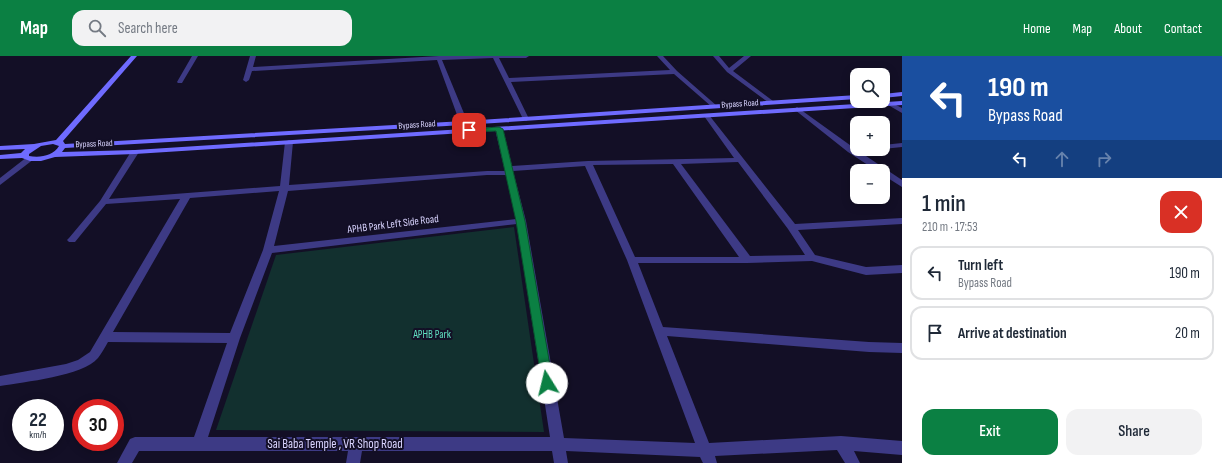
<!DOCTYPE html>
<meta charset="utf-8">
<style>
:root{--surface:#fff;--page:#f2f2f3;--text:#1f2937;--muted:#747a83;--line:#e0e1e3;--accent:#0b8043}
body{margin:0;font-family:"Sofia Sans Condensed",sans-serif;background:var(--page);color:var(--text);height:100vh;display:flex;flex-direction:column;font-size:15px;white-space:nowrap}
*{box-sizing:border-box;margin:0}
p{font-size:13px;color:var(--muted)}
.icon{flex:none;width:22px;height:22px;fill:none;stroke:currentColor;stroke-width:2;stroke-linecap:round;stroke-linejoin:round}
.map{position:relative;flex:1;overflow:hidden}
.details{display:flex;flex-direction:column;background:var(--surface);width:320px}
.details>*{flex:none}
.top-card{background:#1a4fa0;color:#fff;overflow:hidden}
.fabs{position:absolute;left:850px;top:12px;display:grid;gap:8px}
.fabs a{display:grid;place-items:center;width:40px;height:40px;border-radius:8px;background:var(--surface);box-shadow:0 2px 10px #0003;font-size:20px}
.speed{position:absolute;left:12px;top:343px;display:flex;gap:8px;font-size:20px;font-weight:700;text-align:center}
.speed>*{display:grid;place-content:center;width:52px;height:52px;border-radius:50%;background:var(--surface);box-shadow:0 2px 10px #0003;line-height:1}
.speed small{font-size:10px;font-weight:400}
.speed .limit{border:6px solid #d22;background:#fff;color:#111}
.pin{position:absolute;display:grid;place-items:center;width:34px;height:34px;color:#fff;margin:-17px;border-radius:8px;box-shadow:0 2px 6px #0006}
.me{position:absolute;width:44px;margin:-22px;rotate:351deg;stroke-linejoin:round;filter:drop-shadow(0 0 3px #0008)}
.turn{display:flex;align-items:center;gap:14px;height:84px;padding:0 20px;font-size:18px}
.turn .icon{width:52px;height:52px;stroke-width:2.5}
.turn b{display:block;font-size:28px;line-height:34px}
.lanes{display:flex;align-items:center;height:38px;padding:0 20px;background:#0003;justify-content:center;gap:20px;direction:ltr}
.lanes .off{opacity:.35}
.round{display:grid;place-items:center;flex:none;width:42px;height:42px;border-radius:12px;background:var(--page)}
.headline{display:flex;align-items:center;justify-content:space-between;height:68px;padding:0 20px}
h1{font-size:24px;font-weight:600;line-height:30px}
.cta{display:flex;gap:8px;margin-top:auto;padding:8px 20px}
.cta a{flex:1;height:46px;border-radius:12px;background:var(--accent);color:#fff;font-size:16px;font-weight:600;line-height:46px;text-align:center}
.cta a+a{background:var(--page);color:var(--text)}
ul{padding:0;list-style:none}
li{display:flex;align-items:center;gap:12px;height:54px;margin:0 8px 6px;padding:0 12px;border:2px solid var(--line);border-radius:12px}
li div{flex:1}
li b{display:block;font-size:15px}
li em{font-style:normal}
header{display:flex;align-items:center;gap:24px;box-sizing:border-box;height:56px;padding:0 20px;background:var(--accent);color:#fff}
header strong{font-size:19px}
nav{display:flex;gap:22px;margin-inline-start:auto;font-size:14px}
.search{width:280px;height:36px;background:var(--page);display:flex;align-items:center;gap:10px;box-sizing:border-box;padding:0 14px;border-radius:12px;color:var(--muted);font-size:15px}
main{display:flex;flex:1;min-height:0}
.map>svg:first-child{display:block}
.green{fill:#12302f}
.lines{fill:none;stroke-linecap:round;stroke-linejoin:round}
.minor{fill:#3d3a85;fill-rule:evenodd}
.tertiary{fill:#3d3a85;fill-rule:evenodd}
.secondary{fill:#6f6bff;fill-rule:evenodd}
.route{fill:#0b8043;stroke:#07532c}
.labels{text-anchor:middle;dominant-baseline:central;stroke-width:4;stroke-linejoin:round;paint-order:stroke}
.far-street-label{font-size:9px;fill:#d9d4ff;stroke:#130f26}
.street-label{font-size:11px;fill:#d9d4ff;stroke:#130f26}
.park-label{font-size:11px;fill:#5fe0c0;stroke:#130f26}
.near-street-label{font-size:13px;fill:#d9d4ff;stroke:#130f26}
</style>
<header>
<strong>Map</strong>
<div class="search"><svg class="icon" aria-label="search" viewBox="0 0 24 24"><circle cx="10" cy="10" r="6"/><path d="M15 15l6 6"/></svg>Search here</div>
<nav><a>Home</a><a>Map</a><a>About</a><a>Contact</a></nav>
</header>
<main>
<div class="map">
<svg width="902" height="407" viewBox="0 0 902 407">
<rect width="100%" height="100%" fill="#130f26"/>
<path class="green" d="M 514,171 L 544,376 L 216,374 L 276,199 Z"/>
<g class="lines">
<path class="minor" d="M 192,0 L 198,0 L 182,27 L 178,27 L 177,26 Z
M 250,0 L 256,0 L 253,11 L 439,0 L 529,0 L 526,2 L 499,2 L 509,22 L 670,14 L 657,0 L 663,0 L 677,15 L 717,50 L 712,51 L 674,18 L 511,26 L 529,63 L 526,65 L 523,63 L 493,2 L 442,4 L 468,67 L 464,69 L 460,67 L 437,4 L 252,15 L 249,24 L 246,26 L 243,24 Z
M 713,0 L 719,0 L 729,12 L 744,0 L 751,0 L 733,15 L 773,45 L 773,47 L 769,47 L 727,16 Z
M 888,47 L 892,47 L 902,52 L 902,57 L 888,49 Z
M 797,51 L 854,92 L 902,124 L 902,131 L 883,119 L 883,115 L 877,115 L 848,96 L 795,54 L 794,53 Z
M 707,58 L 709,59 L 795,168 L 902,162 L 902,168 L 798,174 L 815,199 L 866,211 L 902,209 L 902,217 L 866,219 L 812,205 L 747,207 L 638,207 L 663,271 L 869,286 L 902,287 L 902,297 L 869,296 L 667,280 L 709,387 L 841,380 L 902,385 L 902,399 L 854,395 L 860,407 L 845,407 L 837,394 L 715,400 L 717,407 L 703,407 L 700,401 L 566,395 L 568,407 L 554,407 L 552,395 L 362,395 L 360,407 L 346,407 L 348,395 L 139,395 L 132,407 L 117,407 L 130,383 L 135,381 L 194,381 L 227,287 L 108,286 C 105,291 102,297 98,302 C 83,320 24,326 0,330 L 0,320 L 66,308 L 78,304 L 90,296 L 180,143 L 106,148 L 75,186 L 69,186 L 67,184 L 69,182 L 100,145 L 132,94 L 138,94 L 139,96 L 109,143 L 280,130 L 285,86 L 289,84 L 293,86 L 289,129 L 487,115 L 505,115 L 495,73 L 499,71 L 503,73 L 512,110 L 588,105 L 734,102 L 704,60 ZM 738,106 L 788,173 L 805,199 L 750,200 L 681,108 ZM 673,108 L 739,201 L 635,201 L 593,109 ZM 585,110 L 627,204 L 695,387 L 564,382 L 526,165 L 513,115 ZM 487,119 L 506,119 L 516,163 L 274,190 L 288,135 ZM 279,135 L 263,194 L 230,277 L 113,276 L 190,142 ZM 517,168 L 550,381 L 208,381 L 240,282 L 272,197 Z
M 902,87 L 902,91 L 883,93 L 882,93 L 883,89 Z"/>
<path class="tertiary" d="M 27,101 L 33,101 L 34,103 L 0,129 L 0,122 Z"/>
<path class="secondary" d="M 131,0 L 137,0 L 63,85 L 65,88 L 464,65 L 857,39 L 857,43 L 464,69 L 65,92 L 62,96 L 135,94 L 902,45 L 902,49 L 135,98 L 55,101 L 41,105 L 30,105 L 22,102 L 0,103 L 0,99 L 21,97 L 25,93 L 0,94 L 0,90 L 34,88 L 56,84 ZM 53,88 L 59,90 C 53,100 40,102 29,100 L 29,98 L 41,90 Z
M 902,36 L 902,40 L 883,42 L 883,38 Z"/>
</g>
<path class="route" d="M 499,71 L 503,73 L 525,165 L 553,327 L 551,331 L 547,332 L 543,331 L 542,327 L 516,165 L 496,75 L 469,76 L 466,74 L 469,73 Z"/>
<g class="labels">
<g class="far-street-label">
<text transform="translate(740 48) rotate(-4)">Bypass Road</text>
<text transform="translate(417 69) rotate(-4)">Bypass Road</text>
<text transform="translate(94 88) rotate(-2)">Bypass Road</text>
</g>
<g class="street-label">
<text transform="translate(393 168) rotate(-7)">APHB Park Left Side Road</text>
</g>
<g class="park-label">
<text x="432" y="278">APHB Park</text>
</g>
<g class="near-street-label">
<text x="335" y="388">Sai Baba Temple , VR Shop Road</text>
</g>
</g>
</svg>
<div class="fabs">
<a><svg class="icon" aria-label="search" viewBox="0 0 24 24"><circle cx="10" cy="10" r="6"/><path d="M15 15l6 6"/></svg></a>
<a>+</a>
<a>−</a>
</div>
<div class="speed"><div>22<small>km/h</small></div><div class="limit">30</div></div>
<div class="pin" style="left:469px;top:74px;background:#d93025"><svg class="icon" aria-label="arrive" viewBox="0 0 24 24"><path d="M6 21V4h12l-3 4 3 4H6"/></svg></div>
<svg class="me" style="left:547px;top:327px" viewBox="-20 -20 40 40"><circle r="19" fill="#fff"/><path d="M0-13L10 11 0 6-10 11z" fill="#0b8043"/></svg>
</div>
<section class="details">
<div class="top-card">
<div class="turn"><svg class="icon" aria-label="left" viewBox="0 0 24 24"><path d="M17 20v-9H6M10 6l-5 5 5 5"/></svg><div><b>190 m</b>Bypass Road</div></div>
<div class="lanes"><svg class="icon" aria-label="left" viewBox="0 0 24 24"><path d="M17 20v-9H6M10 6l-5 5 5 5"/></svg><svg class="icon off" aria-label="ahead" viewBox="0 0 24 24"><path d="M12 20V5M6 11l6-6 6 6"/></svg><svg class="icon off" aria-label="right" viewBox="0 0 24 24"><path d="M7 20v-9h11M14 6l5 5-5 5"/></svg></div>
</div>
<div class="headline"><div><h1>1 min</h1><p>210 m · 17:53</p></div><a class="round" style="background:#d93025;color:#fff"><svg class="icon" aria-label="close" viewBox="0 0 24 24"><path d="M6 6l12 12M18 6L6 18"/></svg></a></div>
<ul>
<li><svg class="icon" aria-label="left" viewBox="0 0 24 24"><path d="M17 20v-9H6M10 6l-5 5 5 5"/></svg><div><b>Turn left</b><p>Bypass Road</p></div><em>190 m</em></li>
<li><svg class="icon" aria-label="arrive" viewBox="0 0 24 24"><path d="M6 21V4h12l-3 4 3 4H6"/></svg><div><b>Arrive at destination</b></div><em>20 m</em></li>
</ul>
<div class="cta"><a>Exit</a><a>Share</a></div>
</section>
</main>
